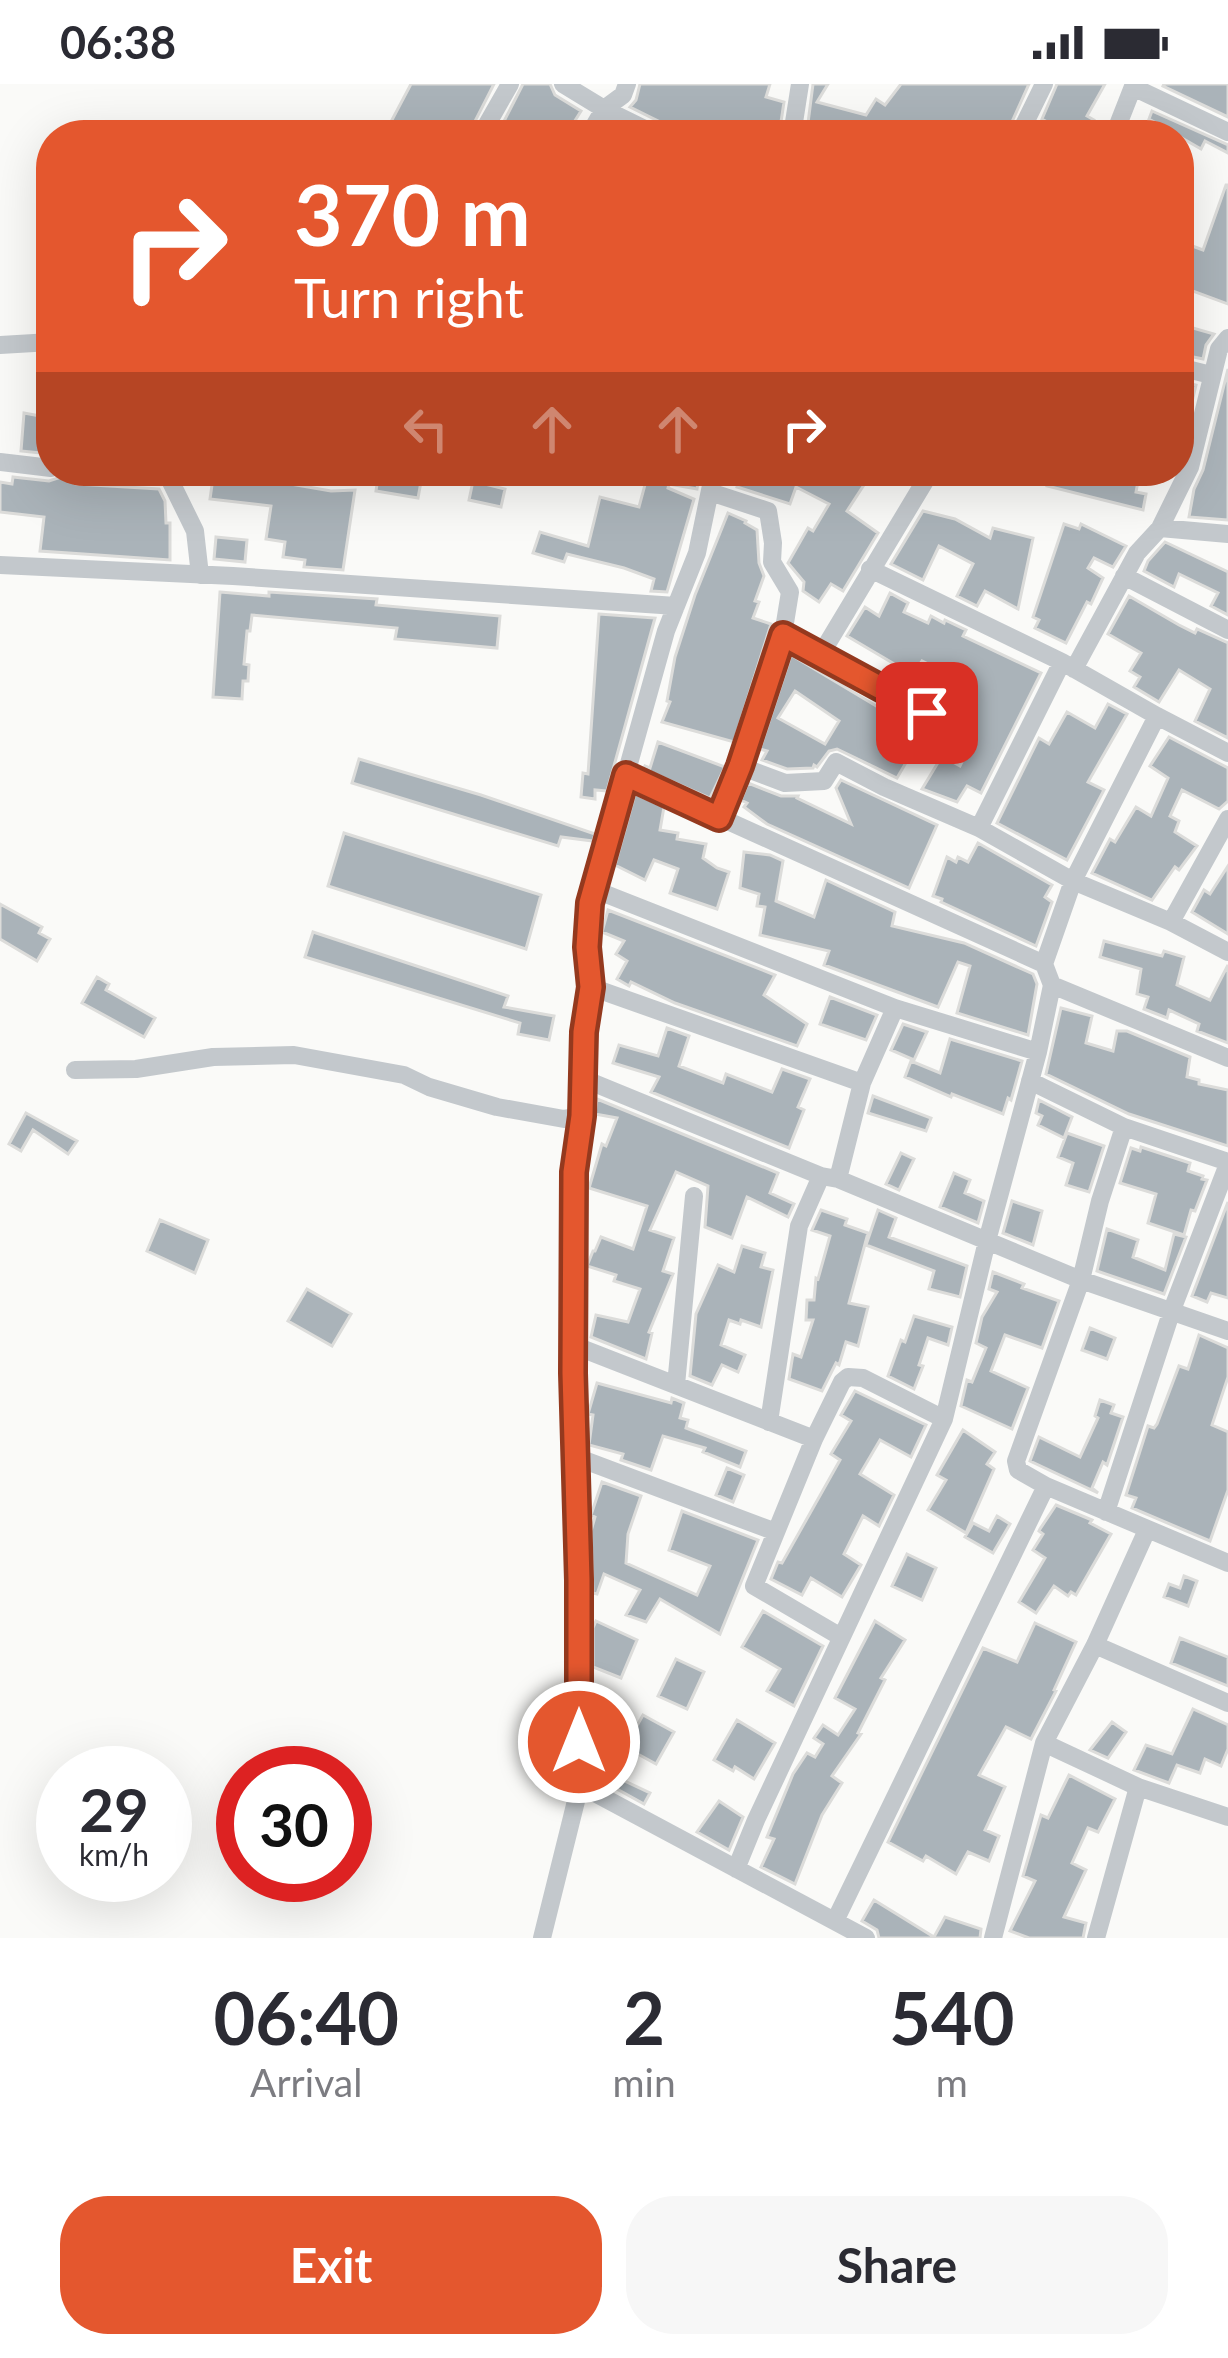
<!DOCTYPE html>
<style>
:root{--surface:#fff;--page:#f7f7f7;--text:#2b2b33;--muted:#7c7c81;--accent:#e4572e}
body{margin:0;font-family:Lato,sans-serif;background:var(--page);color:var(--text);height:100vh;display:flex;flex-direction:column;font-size:45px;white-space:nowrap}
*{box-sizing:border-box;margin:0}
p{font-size:39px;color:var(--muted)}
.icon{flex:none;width:66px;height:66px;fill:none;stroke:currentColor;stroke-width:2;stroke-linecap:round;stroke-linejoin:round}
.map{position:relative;height:1854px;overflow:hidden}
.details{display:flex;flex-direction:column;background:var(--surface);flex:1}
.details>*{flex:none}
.hud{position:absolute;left:36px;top:36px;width:1158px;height:366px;border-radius:48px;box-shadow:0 12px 48px #0002;background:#e4572e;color:#fff;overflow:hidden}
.speed{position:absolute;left:36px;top:1662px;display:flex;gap:24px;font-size:60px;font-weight:700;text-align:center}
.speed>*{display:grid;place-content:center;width:156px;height:156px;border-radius:50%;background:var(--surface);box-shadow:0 12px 48px #0002;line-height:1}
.speed small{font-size:30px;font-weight:400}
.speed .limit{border:18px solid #d22;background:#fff;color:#111}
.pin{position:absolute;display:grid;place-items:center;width:102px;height:102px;color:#fff;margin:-51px;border-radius:24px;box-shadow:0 6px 18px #0006}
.me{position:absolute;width:132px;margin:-66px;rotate:0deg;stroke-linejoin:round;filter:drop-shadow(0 0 9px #0008)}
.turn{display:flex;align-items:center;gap:42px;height:252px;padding:0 60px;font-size:54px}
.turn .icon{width:156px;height:156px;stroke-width:2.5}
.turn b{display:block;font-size:84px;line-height:102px}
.lanes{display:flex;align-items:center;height:114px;padding:0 60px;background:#0003;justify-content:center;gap:60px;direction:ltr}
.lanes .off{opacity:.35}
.eta{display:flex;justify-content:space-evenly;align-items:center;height:204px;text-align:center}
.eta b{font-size:72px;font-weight:700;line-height:84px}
.button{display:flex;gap:24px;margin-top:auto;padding:24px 60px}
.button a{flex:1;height:138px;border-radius:48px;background:var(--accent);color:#fff;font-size:48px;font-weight:700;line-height:138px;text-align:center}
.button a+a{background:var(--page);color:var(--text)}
.status{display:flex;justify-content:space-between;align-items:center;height:84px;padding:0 60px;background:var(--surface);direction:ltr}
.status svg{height:33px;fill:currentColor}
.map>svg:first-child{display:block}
.building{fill:#aab3b9;stroke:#dcdcda;stroke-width:3;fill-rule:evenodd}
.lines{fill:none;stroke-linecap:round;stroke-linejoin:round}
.minor{stroke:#c3c8cc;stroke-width:18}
.route-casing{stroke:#94391e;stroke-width:30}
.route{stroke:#e4572e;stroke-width:21}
</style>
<div class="status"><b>06:38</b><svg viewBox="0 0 49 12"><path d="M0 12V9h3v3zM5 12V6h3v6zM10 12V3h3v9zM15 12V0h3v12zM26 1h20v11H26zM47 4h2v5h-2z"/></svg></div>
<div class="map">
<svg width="1228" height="1854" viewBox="0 0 1228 1854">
<rect width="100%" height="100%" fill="#fafaf8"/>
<path class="building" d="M 411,0 L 494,0 L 468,51 L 384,51 Z
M 523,0 L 550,0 L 555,11 L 581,27 L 566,51 L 497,51 Z
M 640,0 L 770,0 L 766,13 L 784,18 L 779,51 L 670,51 L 664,40 L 630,23 L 636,16 Z
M 813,0 L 828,0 L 817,18 L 866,31 L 876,15 L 885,21 L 901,0 L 1029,0 L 1006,51 L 837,51 L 824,45 L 825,42 L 808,39 Z
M 1057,0 L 1105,0 L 1087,32 L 1094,36 L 1087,50 L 1065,39 L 1061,46 L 1042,35 Z
M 1164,0 L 1228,0 L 1228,33 L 1163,2 Z
M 1152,27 L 1228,61 L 1228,69 L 1205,57 L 1201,65 L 1149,35 Z
M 1226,101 L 1228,101 L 1228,220 L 1179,202 L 1179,157 L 1203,166 Z
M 1179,240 L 1214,250 L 1206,261 L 1203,275 L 1179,270 Z
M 1228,285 L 1228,436 L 1189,433 L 1194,405 L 1203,386 Z
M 1179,297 L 1196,301 L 1179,371 Z
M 24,329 L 51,334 L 51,370 L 21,367 Z
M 214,387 L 240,387 L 239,391 L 331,407 L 355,406 L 343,486 L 304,483 L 305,476 L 283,473 L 285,458 L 266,455 L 271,422 L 210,415 Z
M 379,387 L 423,387 L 418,414 L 376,407 Z
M 637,387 L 700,387 L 697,405 L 669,400 L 668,404 L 694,415 L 667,508 L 651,507 L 654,495 L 624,484 L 567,470 L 564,478 L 533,469 L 540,448 L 588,462 L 600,413 L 639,423 L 646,397 L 636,395 Z
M 742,387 L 873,387 L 847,427 L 878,449 L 843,507 L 831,500 L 819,518 L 803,507 L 804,498 L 788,479 L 808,444 L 813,447 L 829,420 L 796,403 L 790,420 L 737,403 Z
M 1051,387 L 1140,387 L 1136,408 L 1146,410 L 1143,426 L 1047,402 Z
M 13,393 L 49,397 L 61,393 L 76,400 L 159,405 L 165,417 L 166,439 L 170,439 L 170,476 L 40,467 L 44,433 L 0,428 L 0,398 L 12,400 Z
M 473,397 L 505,405 L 501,423 L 469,416 Z
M 923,427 L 955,435 L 990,454 L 993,444 L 1033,454 L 1018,525 L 985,507 L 977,522 L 957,512 L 973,480 L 939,462 L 923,496 L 891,480 Z
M 728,429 L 746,437 L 745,439 L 757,446 L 759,479 L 764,492 L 755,517 L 759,518 L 753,534 L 771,540 L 734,658 L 662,638 L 670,618 L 667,617 L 675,573 L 695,511 Z
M 1064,440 L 1079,445 L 1081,440 L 1126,462 L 1113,483 L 1094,474 L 1088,484 L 1103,494 L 1091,520 L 1087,518 L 1066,559 L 1035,544 L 1039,536 L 1033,533 Z
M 216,453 L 247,456 L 245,478 L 214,475 Z
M 1165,458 L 1228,488 L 1228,531 L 1211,522 L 1218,509 L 1179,490 L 1174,503 L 1144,487 L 1148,477 Z
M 220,508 L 269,512 L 269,508 L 377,515 L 376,521 L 500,532 L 497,564 L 395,555 L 397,544 L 252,531 L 250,547 L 247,547 L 244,580 L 249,581 L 248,597 L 243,597 L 242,615 L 213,613 Z
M 890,509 L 908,519 L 904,528 L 928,539 L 931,532 L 944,539 L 945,536 L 966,546 L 963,552 L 1041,589 L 981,709 L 967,702 L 957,718 L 922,705 L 942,672 L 960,682 L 974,653 L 973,640 L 948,625 L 962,597 L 922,577 L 913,591 L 847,552 L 865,523 L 879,532 Z
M 1129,512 L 1179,541 L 1195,549 L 1197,545 L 1228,559 L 1228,654 L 1195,637 L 1210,605 L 1179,586 L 1159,618 L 1134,603 L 1140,593 L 1130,587 L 1141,569 L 1108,550 Z
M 599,530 L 655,534 L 607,707 L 595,706 L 595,715 L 581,713 L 583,689 L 588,690 Z
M 791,571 L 913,644 L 905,657 L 915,663 L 897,694 L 837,665 L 829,667 L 817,683 L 814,681 L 813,684 L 787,685 L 762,676 L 767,667 L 760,665 ZM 795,607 L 839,637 L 825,660 L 778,634 Z
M 1108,620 L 1127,630 L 1088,698 L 1104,706 L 1067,776 L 997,739 L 1039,654 L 1049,660 L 1067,628 L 1095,644 Z
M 1169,653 L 1228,684 L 1228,717 L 1219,725 L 1182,706 L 1170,732 L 1179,737 L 1175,748 L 1197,762 L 1179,786 L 1175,783 L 1152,816 L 1092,789 L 1110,755 L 1115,758 L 1136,723 L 1151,732 L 1168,694 L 1150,682 Z
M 658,658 L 725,683 L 710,714 L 644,685 L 645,682 L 650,684 Z
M 359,675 L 481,711 L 595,750 L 593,757 L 561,753 L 558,762 L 352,699 Z
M 841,696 L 937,741 L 909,804 L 767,740 L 744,723 L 747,719 L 741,716 L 748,699 L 781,712 L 798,712 L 797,714 L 851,740 L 836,704 Z
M 635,710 L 664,723 L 660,746 L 678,749 L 677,755 L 706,760 L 703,774 L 717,784 L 729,788 L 717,825 L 670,809 L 678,785 L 654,776 L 645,796 L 615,781 Z
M 344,749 L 541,811 L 526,865 L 328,802 Z
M 978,759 L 1052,801 L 1045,813 L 1052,818 L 1036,862 L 941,818 L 942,815 L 933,812 L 947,773 L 956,778 L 958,773 L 968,778 Z
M 744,768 L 770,771 L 783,777 L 776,817 L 814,833 L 826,796 L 895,828 L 892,842 L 964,859 L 1033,890 L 1037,900 L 1028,951 L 957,929 L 970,882 L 958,878 L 938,923 L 824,881 L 829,867 L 760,851 L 765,823 L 757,822 L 759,810 L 740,804 Z
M 1228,782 L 1228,850 L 1192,828 L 1204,806 L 1210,810 Z
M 0,820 L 42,843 L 39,849 L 50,855 L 37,877 L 0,855 Z
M 608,826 L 775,891 L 764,911 L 807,940 L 797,962 L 675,919 L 631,898 L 629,902 L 617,895 L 627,877 L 616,870 L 624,857 L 602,848 Z
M 313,848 L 508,912 L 504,923 L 554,932 L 549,956 L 518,950 L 520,939 L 305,873 Z
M 1104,857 L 1162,872 L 1164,867 L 1184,873 L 1177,901 L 1210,916 L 1228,881 L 1228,959 L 1197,947 L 1199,940 L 1169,926 L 1167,934 L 1144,925 L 1148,913 L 1137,910 L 1141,885 L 1100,873 Z
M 97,893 L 109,900 L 106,906 L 155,934 L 144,953 L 82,919 Z
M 830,913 L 877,931 L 866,956 L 820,940 Z
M 1061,924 L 1092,932 L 1086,959 L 1113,967 L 1117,947 L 1127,947 L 1190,973 L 1187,993 L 1199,996 L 1199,1000 L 1228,1006 L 1228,1062 L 1129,1030 L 1046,990 Z
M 903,940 L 927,948 L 914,976 L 891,966 Z
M 667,944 L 689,952 L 679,982 L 723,999 L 726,990 L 772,1008 L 782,985 L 810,995 L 798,1023 L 804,1026 L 789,1064 L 651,1008 L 659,993 L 613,979 L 619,961 L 658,972 Z
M 950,955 L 1022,977 L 1011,1016 L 1008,1014 L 1003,1030 L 952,1010 L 951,1013 L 905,993 L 911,977 L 940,989 Z
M 873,1012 L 931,1034 L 926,1047 L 868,1029 Z
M 597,1015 L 778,1089 L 770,1109 L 794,1120 L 788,1133 L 747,1113 L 732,1154 L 705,1143 L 708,1102 L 676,1088 L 650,1146 L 674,1154 L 663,1187 L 673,1190 L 649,1248 L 652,1249 L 646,1275 L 591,1253 L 596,1231 L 628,1238 L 640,1205 L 614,1197 L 616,1191 L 587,1182 L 593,1167 L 595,1167 L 601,1153 L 633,1165 L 647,1122 L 589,1104 L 602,1060 L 606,1062 L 617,1034 L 595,1030 Z
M 1039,1016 L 1072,1033 L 1064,1054 L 1038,1041 L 1042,1032 L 1036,1029 Z
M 26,1029 L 77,1057 L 68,1070 L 33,1046 L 21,1067 L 9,1060 Z
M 1067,1049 L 1104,1062 L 1089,1108 L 1066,1101 L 1073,1079 L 1058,1073 Z
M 1141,1063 L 1190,1079 L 1188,1087 L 1203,1092 L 1202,1095 L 1207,1096 L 1195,1127 L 1191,1126 L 1184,1151 L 1148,1139 L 1156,1110 L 1120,1099 L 1131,1064 L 1140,1067 Z
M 901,1069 L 914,1075 L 899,1106 L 886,1100 Z
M 954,1089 L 970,1096 L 965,1109 L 984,1117 L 978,1139 L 940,1123 Z
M 1012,1117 L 1042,1127 L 1033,1161 L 1003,1149 Z
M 1228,1118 L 1228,1214 L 1211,1209 L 1207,1218 L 1192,1212 Z
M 821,1126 L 847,1135 L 845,1141 L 868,1149 L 849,1219 L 868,1223 L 858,1262 L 846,1258 L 839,1281 L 836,1279 L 822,1307 L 789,1295 L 793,1270 L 801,1273 L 813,1236 L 806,1236 L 807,1216 L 814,1216 L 816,1194 L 818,1195 L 830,1152 L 812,1146 Z
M 878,1126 L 896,1134 L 889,1153 L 967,1182 L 960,1213 L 929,1205 L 934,1187 L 866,1161 Z
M 160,1136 L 208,1156 L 195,1189 L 147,1167 Z
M 1107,1145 L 1138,1156 L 1133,1173 L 1165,1186 L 1174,1150 L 1186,1153 L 1164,1210 L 1097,1187 Z
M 742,1162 L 765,1169 L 761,1183 L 773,1186 L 761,1243 L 741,1236 L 740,1240 L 729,1236 L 721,1261 L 745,1271 L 738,1288 L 722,1281 L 712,1301 L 690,1292 L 696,1230 L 718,1181 L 734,1188 Z
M 993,1188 L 1024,1200 L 1022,1204 L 1059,1217 L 1042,1264 L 1005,1251 L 991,1287 L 1028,1304 L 1012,1345 L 961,1322 L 967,1296 L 972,1298 L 986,1264 L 976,1259 L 982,1233 L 997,1208 L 989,1205 Z
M 307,1205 L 351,1230 L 332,1262 L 288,1237 Z
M 914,1232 L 952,1243 L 948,1261 L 928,1254 L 919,1281 L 923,1282 L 914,1305 L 888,1292 L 901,1256 L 905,1258 Z
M 1090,1244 L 1115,1254 L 1107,1275 L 1082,1266 Z
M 1199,1251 L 1228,1264 L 1228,1293 L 1212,1341 L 1228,1348 L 1228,1406 L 1210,1457 L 1132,1424 L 1136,1414 L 1126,1411 L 1148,1342 L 1154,1344 L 1157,1340 L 1179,1282 L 1188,1285 Z
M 597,1299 L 671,1319 L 672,1314 L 684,1319 L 680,1334 L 688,1336 L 686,1344 L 746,1367 L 740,1383 L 703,1368 L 705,1364 L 663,1352 L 651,1386 L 621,1376 L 623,1370 L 589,1361 L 593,1331 L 588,1330 Z
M 855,1307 L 926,1341 L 911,1373 L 880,1356 L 860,1390 L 894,1411 L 879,1442 L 863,1432 L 844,1470 L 861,1481 L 842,1513 L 811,1494 L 802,1511 L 771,1495 L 778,1478 L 782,1479 L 840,1376 L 831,1370 L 851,1337 L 841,1331 Z
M 1100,1316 L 1114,1321 L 1111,1329 L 1123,1333 L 1107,1381 L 1103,1378 L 1092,1404 L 1098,1409 L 1030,1377 L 1039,1353 L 1080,1373 L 1098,1334 L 1095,1332 Z
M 963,1346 L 995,1368 L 987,1380 L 994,1385 L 966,1449 L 928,1426 L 946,1396 L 937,1391 Z
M 727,1384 L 744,1391 L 733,1418 L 716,1411 Z
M 602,1398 L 641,1412 L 628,1450 L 626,1479 L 697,1511 L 710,1482 L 669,1466 L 682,1427 L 758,1456 L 720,1550 L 660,1515 L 646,1538 L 626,1531 L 640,1506 L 604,1490 L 597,1510 L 593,1509 L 591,1447 L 595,1433 L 591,1431 Z
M 1056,1421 L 1092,1436 L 1090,1439 L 1111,1450 L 1076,1511 L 1071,1508 L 1068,1512 L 1054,1502 L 1036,1529 L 1019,1518 L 1045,1474 L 1033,1466 L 1043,1450 L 1039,1447 L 1040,1445 Z
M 997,1432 L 1010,1440 L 993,1469 L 965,1453 L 973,1439 L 989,1447 Z
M 907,1470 L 936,1484 L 922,1516 L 892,1502 Z
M 1184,1492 L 1197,1497 L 1188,1522 L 1164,1513 L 1169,1500 L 1180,1504 Z
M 763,1527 L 823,1562 L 794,1622 L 767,1607 L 780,1585 L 742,1563 Z
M 596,1537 L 637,1556 L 621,1594 L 593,1583 L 593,1544 Z
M 875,1537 L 905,1556 L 881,1594 L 885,1596 L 858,1649 L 861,1650 L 832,1692 L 842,1699 L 822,1731 L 795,1800 L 761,1783 L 774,1755 L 767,1753 L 793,1690 L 807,1669 L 815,1673 L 823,1660 L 814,1654 L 823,1641 L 838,1651 L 855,1625 L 835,1614 Z
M 1035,1539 L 1076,1558 L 1054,1606 L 1056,1607 L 1031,1655 L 1006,1643 L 979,1691 L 1005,1703 L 985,1746 L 999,1752 L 989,1777 L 968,1768 L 956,1790 L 926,1772 L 923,1777 L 888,1758 L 983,1564 L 1017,1578 Z
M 1180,1554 L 1228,1573 L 1228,1602 L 1171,1579 Z
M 676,1575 L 704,1588 L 687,1625 L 658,1612 Z
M 1193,1625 L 1228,1641 L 1228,1665 L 1221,1682 L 1205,1675 L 1200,1689 L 1177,1681 L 1169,1699 L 1134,1686 L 1146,1661 L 1172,1670 Z
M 643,1631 L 674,1648 L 656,1680 L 625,1663 Z
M 737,1636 L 775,1659 L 754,1695 L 735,1683 L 733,1687 L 714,1676 Z
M 1112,1638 L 1126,1648 L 1108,1674 L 1090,1666 Z
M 612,1691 L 650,1709 L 644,1720 L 608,1700 Z
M 1069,1691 L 1115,1715 L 1098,1748 L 1088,1744 L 1072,1779 L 1086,1786 L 1064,1833 L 1086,1839 L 1083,1854 L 1029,1854 L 1010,1847 L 1035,1797 L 1023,1792 L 1041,1731 L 1048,1734 Z
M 719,1717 L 743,1733 L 729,1766 L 697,1748 Z
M 874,1816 L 934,1853 L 945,1833 L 981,1845 L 980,1854 L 879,1854 L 877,1846 L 862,1837 Z"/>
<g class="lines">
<path class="minor" d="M 563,0 L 604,25 L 657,51
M 1133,3 L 1228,48
M 481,51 L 510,0
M 589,51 L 604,25 L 623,11 L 627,0
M 792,51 L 800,0
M 1019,51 L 1044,0
M 1114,51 L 1134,0
M 0,261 L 51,258
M 1179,283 L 1211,291
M 0,378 L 51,384
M 77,387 L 168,392 L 195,447 L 200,491
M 710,408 L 768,427 L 773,459 L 772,478 L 790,508 L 783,551 L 740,682 L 719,734
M 1160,444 L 1228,450
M 0,481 L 233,492 L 676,522
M 870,485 L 1062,578 L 1157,632 L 1228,669
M 1124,492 L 1228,546
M 783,551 L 962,648
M 821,570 L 931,387
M 1074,585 L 1137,469 L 1160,444 L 1190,383 L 1219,265 L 1228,254
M 740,682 L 785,699 L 824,697 L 836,678 L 884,703 L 979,744 L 1073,797 L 1171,838 L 1228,868
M 626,691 L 1044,880
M 979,744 L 1062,578
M 593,805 L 895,924 L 1038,968
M 1171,838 L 1228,735
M 1052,901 L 1228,974
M 591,903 L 862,999
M 75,986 L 136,985 L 213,973 L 294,971 L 404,991 L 429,1003 L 497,1023 L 564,1035 L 582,1032
M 584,995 L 821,1092 L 838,1095 L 1081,1196 L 1228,1247
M 1030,997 L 1124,1043 L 1228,1078
M 1124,1043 L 1100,1117 L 1081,1196 L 1016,1377 L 1018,1386 L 1046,1402 L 1228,1479
M 838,1095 L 862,999 L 895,924
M 573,1261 L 814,1355
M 676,1301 L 694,1112
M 769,1338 L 799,1142 L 821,1092
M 576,1373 L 776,1448
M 1106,1428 L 1172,1226 L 1228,1080
M 841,1553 L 754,1502 L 814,1355 L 842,1298 L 848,1293 L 863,1294 L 944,1335 L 987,1157 L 1038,968 L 1052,901 L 1044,880 L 1073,797 L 1157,632
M 1095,1561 L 1228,1619
M 1044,1659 L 1138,1703 L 1096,1854
M 580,1701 L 866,1854
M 1138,1703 L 1228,1733
M 736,1785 L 756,1736 L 944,1335
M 835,1837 L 1046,1402
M 542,1854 L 580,1701 L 579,1496 L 573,1289 L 574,1088 L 584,995 L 584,948 L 591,903 L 587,863 L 590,819 L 666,547 L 697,469 L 714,387
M 993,1854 L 1044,1659 L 1095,1561 L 1147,1446"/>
</g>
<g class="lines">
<g class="route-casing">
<path id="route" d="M 579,1658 L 579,1496 L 573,1289 L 574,1088 L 582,1032 L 584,948 L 591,903 L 587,863 L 590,819 L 626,691 L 719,734 L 740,682 L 783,551 L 927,629"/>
</g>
<use href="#route" class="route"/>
</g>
</svg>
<div class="speed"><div>29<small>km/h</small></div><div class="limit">30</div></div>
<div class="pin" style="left:927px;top:629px;background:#d93025"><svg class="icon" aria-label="arrive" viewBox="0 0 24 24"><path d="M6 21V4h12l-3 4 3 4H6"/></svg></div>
<svg class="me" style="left:579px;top:1658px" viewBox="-20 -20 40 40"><circle r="17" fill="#e4572e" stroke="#fff" stroke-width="3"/><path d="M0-11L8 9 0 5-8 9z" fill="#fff"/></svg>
<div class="hud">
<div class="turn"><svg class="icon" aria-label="right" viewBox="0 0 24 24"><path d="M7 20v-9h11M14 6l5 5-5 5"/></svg><div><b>370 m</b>Turn right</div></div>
<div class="lanes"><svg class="icon off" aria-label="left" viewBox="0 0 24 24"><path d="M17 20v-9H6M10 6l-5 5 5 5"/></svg><svg class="icon off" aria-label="ahead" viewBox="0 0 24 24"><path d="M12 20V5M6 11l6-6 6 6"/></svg><svg class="icon off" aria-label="ahead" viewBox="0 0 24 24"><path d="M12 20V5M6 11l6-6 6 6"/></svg><svg class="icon" aria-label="right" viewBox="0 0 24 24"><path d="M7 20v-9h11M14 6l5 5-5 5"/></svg></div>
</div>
</div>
<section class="details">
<div class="eta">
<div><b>06:40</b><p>Arrival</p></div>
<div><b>2</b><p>min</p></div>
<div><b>540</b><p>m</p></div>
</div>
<div class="button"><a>Exit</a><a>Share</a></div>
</section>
